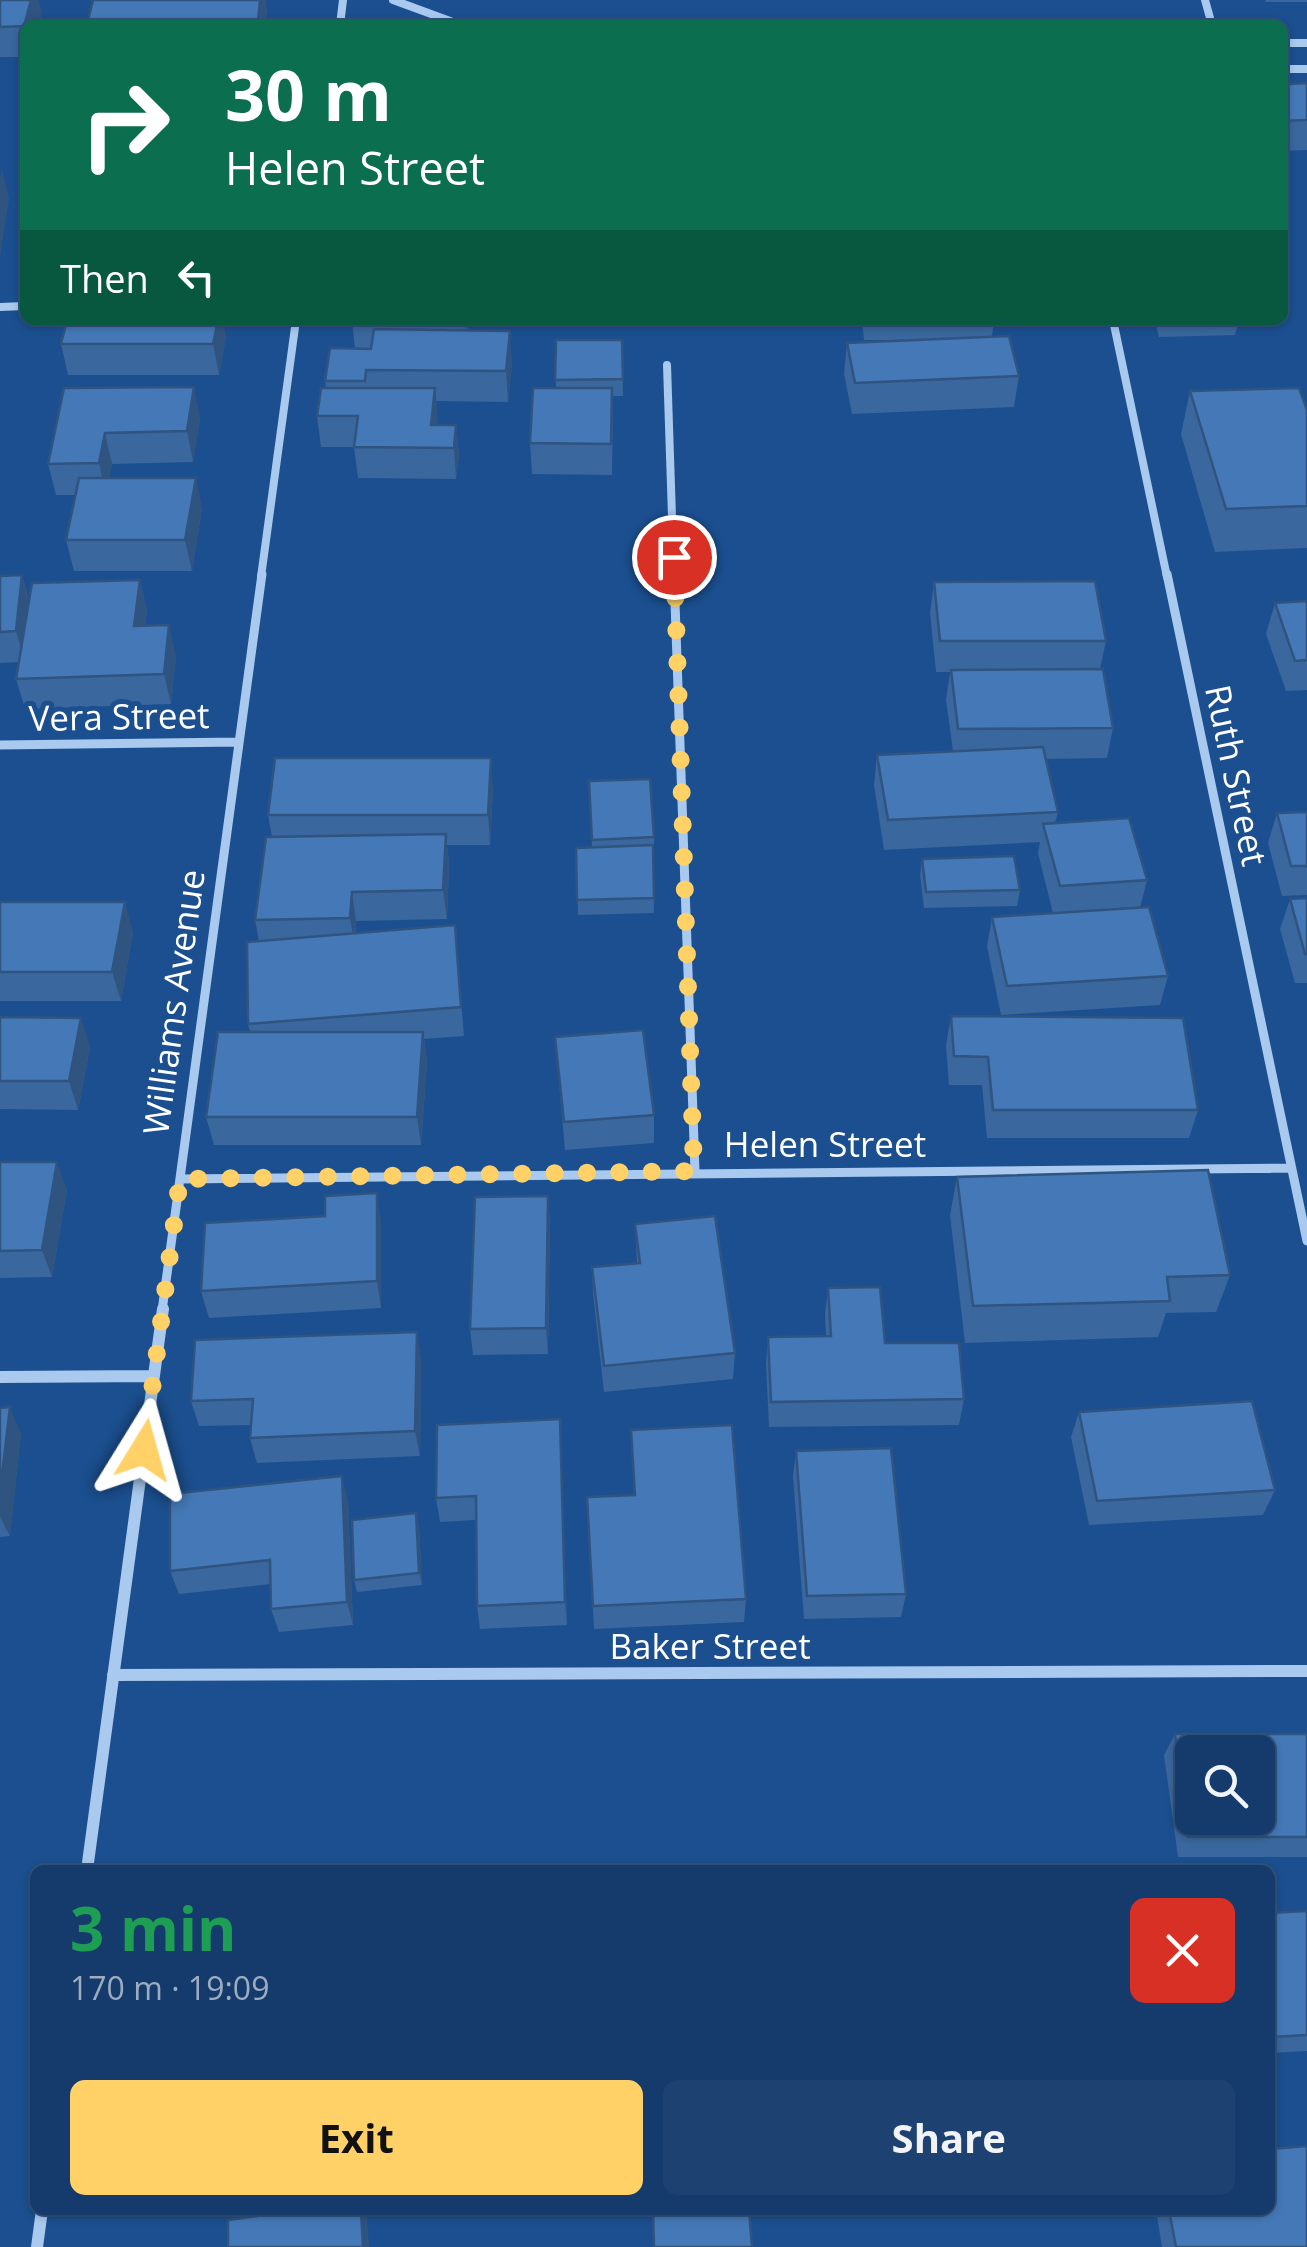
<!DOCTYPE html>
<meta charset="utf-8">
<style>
:root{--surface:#143b6b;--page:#1d4271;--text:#f1f3f6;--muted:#9dadc1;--line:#33557e;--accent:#ffd166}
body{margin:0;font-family:"Open Sans",sans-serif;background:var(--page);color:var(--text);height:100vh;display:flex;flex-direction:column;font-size:38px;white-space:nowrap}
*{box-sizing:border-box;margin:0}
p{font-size:32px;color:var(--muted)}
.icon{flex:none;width:55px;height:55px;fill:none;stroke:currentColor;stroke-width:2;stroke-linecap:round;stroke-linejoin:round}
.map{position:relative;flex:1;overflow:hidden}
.drawer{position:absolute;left:30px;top:1865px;width:1245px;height:350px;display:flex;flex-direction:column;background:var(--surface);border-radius:15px;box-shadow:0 2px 8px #0004,0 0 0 2px var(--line)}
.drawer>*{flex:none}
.hud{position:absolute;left:20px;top:20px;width:1268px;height:305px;border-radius:15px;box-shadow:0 2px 8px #0004,0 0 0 2px var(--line);background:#0b6e4f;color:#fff;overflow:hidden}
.fabs{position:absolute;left:1175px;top:1735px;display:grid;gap:20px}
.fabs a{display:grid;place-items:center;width:100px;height:100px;border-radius:15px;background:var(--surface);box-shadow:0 2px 8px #0004,0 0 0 2px var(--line);font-size:50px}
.pin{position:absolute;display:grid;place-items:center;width:85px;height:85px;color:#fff;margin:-42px;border:5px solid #fff;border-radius:50%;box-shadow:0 2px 10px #0007}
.me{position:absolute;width:110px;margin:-55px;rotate:8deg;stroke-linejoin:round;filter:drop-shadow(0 0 8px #0008)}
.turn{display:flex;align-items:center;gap:35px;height:210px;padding:0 40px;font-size:45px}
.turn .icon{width:130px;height:130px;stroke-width:2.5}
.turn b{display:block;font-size:70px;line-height:85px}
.then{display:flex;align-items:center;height:95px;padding:0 40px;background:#0003;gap:20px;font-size:38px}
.round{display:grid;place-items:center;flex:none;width:105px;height:105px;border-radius:15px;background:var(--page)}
.head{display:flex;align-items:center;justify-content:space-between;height:170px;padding:0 40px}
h1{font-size:60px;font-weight:700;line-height:75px;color:#1e9e55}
.cta{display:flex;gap:20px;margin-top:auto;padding:20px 40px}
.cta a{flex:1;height:115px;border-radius:15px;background:var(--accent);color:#111;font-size:40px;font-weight:700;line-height:115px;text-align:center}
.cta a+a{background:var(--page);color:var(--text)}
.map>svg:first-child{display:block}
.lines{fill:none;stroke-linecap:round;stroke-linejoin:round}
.street-far2{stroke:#a9c9ee;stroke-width:8}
.street-far1{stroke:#a9c9ee;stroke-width:9}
.street{stroke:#a9c9ee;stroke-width:12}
.wall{fill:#3a679d}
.shaded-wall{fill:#305480}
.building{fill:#4478b7;stroke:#305480;stroke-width:2.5;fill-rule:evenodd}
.route{stroke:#ffd166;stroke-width:18;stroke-dasharray:0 32.4}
.labels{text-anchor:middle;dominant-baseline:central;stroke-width:10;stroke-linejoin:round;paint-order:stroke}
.street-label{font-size:35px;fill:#fff;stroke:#1b4f8f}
</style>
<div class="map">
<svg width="1307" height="2247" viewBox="0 0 1307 2247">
<rect width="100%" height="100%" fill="#1b4f8f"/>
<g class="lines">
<path class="street-far2" d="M 393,0 L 461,25
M 1205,0 L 1212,25
M 340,25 L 343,0
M 1282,43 L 1307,43
M 1282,69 L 1307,69
M 0,307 L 25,306
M 1113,320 L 1167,577
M 667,365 L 674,577
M 261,577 L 296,320"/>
<path class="street-far1" d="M 674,574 L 695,1171
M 1167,574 L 1307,1241
M 0,745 L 239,742
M 180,1179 L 1291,1168
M 162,1311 L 262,574"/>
<path class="street" d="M 0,1377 L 154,1376
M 113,1675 L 1307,1671
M 87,1870 L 163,1309
M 37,2247 L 42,2210"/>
</g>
<path class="wall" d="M 0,0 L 42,13 L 25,25 L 25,57 L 0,57 Z
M 1265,0 L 1307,0 L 1307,2 L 1266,2 Z
M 267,10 L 265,25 L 87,25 Z
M 1282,70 L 1291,84 L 1307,83 L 1307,150 L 1282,151 Z
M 352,320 L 469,320 L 469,330 L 512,362 L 508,402 L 436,401 L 437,425 L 456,425 L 459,456 L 456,479 L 358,478 L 354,447 L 321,447 L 317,416 L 326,388 L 325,381 L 355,349 Z
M 754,320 L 819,320 L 819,324 L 755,327 Z
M 862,320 L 994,320 L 992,337 L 1019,376 L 1014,407 L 852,414 L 844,374 L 847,343 L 918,340 L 864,340 Z
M 1155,320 L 1239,320 L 1235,335 L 1159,337 Z
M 226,336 L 219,375 L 68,375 L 61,344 Z
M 556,340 L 622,340 L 623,396 L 613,396 L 612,475 L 532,474 L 530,443 L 556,388 Z
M 64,388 L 200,418 L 193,462 L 112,464 L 109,478 L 202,508 L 192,571 L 74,571 L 66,540 L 76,495 L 56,495 L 48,464 Z
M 1190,391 L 1307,410 L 1307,548 L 1215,552 L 1181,434 Z
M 22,575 L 29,601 L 140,580 L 147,611 L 145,626 L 176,656 L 171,704 L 25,709 L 16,679 L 19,662 L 0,663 L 0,576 Z
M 934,582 L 1106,641 L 1100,669 L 1113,728 L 1107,758 L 1046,759 L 1058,812 L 1055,823 L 1147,880 L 1140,908 L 1168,976 L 1160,1005 L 1001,1015 L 987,946 L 992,917 L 1053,913 L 1038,853 L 1040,842 L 884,850 L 874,785 L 877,755 L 953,751 L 946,700 L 950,672 L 936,672 L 930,613 Z
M 1307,601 L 1307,690 L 1286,691 L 1266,634 L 1275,603 Z
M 589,781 L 654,837 L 654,853 L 653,853 L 654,913 L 578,915 L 576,848 L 592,847 Z
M 493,788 L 490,845 L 447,845 L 449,864 L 447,919 L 356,921 L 356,933 L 455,925 L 464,1036 L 424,1039 L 427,1061 L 421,1145 L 214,1145 L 206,1117 L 250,1032 L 248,1024 L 259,941 L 255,920 L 272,837 L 268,815 Z
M 1307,812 L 1307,895 L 1282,896 L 1268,843 L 1277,813 Z
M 922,859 L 1020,890 L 1017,906 L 924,908 L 920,875 Z
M 1307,898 L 1307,983 L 1295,983 L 1280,929 L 1290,899 Z
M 0,902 L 133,932 L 121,1001 L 0,1001 Z
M 951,1016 L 1198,1110 L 1189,1138 L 987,1138 L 982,1085 L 949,1085 L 946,1045 Z
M 0,1017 L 90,1047 L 78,1110 L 0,1109 Z
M 555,1037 L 654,1115 L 654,1143 L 565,1150 Z
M 0,1162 L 67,1190 L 52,1277 L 0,1278 Z
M 957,1177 L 1230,1275 L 1216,1312 L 1166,1313 L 1158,1337 L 965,1343 L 950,1215 Z
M 548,1196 L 550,1223 L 548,1354 L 473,1355 L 470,1329 Z
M 381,1221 L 381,1308 L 209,1318 L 201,1291 Z
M 635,1224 L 735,1353 L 733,1379 L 604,1392 L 593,1294 L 592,1267 L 637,1263 Z
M 828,1288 L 885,1343 L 964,1399 L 959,1425 L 769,1427 L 766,1363 L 768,1337 L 826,1336 L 825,1314 Z
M 421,1358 L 420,1456 L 257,1463 L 250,1438 L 251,1425 L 199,1426 L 191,1401 Z
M 0,1408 L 21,1433 L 10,1536 L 0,1537 Z
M 1079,1412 L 1275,1490 L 1263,1515 L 1089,1525 L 1071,1437 Z
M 560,1419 L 567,1625 L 480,1629 L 477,1606 L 476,1520 L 440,1522 L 436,1498 Z
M 631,1430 L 746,1599 L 744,1622 L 594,1629 L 587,1497 L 634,1495 Z
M 796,1451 L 906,1594 L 901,1617 L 804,1619 L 793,1476 Z
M 348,1501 L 353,1625 L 279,1632 L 271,1609 L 271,1584 L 179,1594 L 170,1571 Z
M 416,1513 L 419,1526 L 422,1585 L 357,1592 L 354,1580 Z
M 1175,1734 L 1307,1734 L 1307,1857 L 1178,1857 L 1164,1755 Z
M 1307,1911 L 1307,2051 L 1270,2053 L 1270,1913 Z
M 1156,2210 L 1270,2210 L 1307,2247 L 1162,2247 Z"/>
<path class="shaded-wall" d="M 31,0 L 39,0 L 42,13 L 39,25 L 25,25 L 25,32 L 24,26 Z
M 260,0 L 266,0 L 267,10 L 265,25 L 258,25 Z
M 2,168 L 9,199 L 0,257 L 0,178 Z
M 218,320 L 223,320 L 226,336 L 219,375 L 213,344 Z
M 465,320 L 469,320 L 467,352 L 465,321 Z
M 510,331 L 512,362 L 508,402 L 506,371 Z
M 194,387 L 200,418 L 193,462 L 187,431 Z
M 435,388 L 438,419 L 435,447 L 431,425 Z
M 456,425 L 459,456 L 456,479 L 454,448 Z
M 105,433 L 112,464 L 106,494 L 99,463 Z
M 196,478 L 202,508 L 192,571 L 185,540 Z
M 22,575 L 30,606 L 25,662 L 16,631 Z
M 140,580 L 147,611 L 141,657 L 134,626 Z
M 169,625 L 176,656 L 171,704 L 164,674 Z
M 491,758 L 493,788 L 490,845 L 488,815 Z
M 446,834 L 449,864 L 447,919 L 443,890 Z
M 352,892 L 356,921 L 355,948 L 350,918 Z
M 125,902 L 133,932 L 121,1001 L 112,972 Z
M 81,1018 L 90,1047 L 78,1110 L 69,1081 Z
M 423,1032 L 427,1061 L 421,1145 L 417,1117 Z
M 57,1162 L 67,1190 L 52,1277 L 42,1250 Z
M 377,1193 L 381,1221 L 381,1308 L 377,1281 Z
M 548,1196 L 550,1223 L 548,1354 L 546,1328 Z
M 417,1332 L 421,1358 L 420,1456 L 415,1431 Z
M 10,1407 L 21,1433 L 10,1536 L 0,1517 L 0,1492 Z
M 560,1419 L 561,1444 L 567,1625 L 565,1602 Z
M 342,1476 L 348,1501 L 353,1625 L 347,1602 Z
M 416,1513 L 419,1526 L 422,1585 L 419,1573 Z
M 361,2210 L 364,2210 L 367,2216 L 369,2247 L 363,2247 Z"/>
<path class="building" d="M 0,0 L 31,0 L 24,26 L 0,27 Z
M 93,0 L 260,0 L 258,20 L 185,21 L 185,25 L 87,25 Z
M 1282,70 L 1285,70 L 1291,84 L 1307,83 L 1307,120 L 1282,121 Z
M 67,320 L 218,320 L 213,344 L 61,344 Z
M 352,320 L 465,320 L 465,321 L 351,322 Z
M 374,329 L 510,331 L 506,371 L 366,370 L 365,381 L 325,381 L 330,348 L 371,349 Z
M 1009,336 L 1019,376 L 855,383 L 847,343 Z
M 556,340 L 622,340 L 623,379 L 555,380 Z
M 194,387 L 187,431 L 105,433 L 99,463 L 48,464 L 64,388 Z
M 321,388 L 435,388 L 431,425 L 456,425 L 454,448 L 354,447 L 358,416 L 317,416 Z
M 533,388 L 612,388 L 611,444 L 530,443 Z
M 1299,388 L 1307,410 L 1307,506 L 1226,509 L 1190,391 Z
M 79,478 L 196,478 L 185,540 L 66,540 Z
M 22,575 L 16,631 L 0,632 L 0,576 Z
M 140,580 L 134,626 L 169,625 L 164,674 L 16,679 L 32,583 Z
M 1095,581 L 1106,641 L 940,641 L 934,582 Z
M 1307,601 L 1307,660 L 1295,661 L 1275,603 Z
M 1103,669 L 1113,728 L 958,729 L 951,670 Z
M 1043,747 L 1058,812 L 888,820 L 877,755 Z
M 275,758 L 491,758 L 488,815 L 268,815 Z
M 650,779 L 654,837 L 592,840 L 589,781 Z
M 1307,812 L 1307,866 L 1291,866 L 1277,813 Z
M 1129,818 L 1147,880 L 1060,886 L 1043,824 Z
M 446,834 L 443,890 L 352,892 L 350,918 L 255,920 L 266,837 Z
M 653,845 L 654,898 L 577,900 L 576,848 Z
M 1014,856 L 1020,890 L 926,892 L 922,859 Z
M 1307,898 L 1307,954 L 1305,954 L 1290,899 Z
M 0,902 L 125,902 L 112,972 L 0,972 Z
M 1149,907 L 1168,976 L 1007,986 L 992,917 Z
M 455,925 L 461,1007 L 248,1024 L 247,942 Z
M 951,1016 L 1183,1018 L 1198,1110 L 993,1110 L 988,1057 L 954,1056 Z
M 0,1017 L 81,1018 L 69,1081 L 0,1081 Z
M 643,1030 L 654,1115 L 564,1122 L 555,1037 Z
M 218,1032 L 423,1032 L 417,1117 L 206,1117 Z
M 0,1162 L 57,1162 L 42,1250 L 0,1251 Z
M 1208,1170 L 1230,1275 L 1167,1277 L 1170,1301 L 973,1306 L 957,1177 Z
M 377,1193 L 377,1281 L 201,1291 L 205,1223 L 325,1216 L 325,1196 Z
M 548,1196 L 546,1328 L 470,1329 L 475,1197 Z
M 715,1216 L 735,1353 L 604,1366 L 592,1267 L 640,1263 L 635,1224 Z
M 880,1287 L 885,1343 L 959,1343 L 964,1399 L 771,1402 L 768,1337 L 831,1336 L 828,1288 Z
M 417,1332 L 415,1431 L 250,1438 L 253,1399 L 191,1401 L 195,1340 Z
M 1252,1401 L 1275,1490 L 1097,1501 L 1079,1412 Z
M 10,1407 L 0,1492 L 0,1408 Z
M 560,1419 L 565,1602 L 477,1606 L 476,1496 L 436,1498 L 437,1425 Z
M 732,1425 L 746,1599 L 593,1606 L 587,1497 L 635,1495 L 631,1430 Z
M 891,1448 L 906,1594 L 807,1596 L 796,1451 Z
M 342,1476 L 347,1602 L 271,1609 L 270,1560 L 170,1571 L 170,1494 Z
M 416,1513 L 419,1573 L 354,1580 L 352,1520 Z
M 1175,1734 L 1307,1734 L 1307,1837 L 1188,1837 ZM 1192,1752 L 1258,1752 L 1258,1818 L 1192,1818 Z
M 1307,1911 L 1307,2035 L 1270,2037 L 1270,1913 Z
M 1307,2146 L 1307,2247 L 1176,2247 L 1169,2210 L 1270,2210 L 1270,2149 Z
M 301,2210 L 361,2210 L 363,2247 L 228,2247 L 228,2220 Z
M 653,2210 L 749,2210 L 752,2247 L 654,2247 Z"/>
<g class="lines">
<path class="route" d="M 144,1450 L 180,1179 L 694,1171 L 674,557"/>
</g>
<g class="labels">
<g class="street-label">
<text transform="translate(119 716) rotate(-1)">Vera Street</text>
<text transform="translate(1237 775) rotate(78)">Ruth Street</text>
<text transform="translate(173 1002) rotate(-82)">Williams Avenue</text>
<text x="825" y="1143">Helen Street</text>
<text x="710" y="1645">Baker Street</text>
</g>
</g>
</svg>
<div class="fabs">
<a><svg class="icon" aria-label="search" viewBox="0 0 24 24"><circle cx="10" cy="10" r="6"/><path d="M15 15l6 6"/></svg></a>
</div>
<div class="pin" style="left:674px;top:557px;background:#d93025"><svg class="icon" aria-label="arrive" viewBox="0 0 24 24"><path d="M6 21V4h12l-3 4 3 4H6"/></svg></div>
<svg class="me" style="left:144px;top:1450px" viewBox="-20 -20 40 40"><path d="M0-17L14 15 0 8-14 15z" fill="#ffd166" stroke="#fff" stroke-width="4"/></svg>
<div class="hud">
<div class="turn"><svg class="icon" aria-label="right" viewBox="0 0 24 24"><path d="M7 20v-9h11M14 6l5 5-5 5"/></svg><div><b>30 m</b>Helen Street</div></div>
<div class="then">Then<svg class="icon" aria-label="left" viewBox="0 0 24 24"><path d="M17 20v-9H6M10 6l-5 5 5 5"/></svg></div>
</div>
<section class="drawer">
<div class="head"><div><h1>3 min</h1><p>170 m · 19:09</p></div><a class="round" style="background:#d93025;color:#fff"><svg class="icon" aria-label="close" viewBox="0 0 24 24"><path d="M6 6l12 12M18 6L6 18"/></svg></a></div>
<div class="cta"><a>Exit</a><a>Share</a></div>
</section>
</div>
